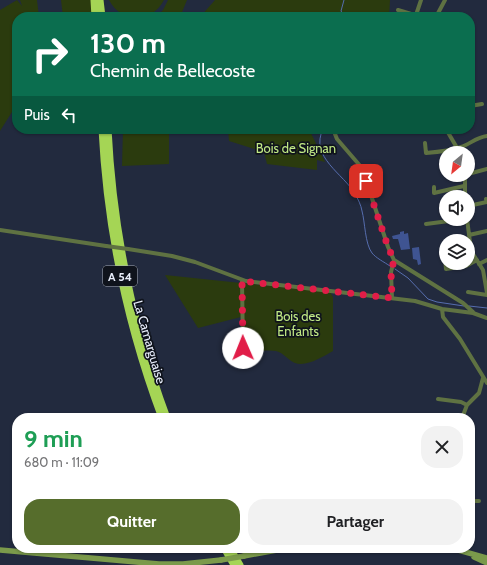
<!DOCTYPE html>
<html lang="fr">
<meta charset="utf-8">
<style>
:root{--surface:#fff;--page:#f2f2f2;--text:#202124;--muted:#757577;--accent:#566d2c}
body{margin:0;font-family:Cabin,sans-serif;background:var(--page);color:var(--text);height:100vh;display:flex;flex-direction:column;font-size:15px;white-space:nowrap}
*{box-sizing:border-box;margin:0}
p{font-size:13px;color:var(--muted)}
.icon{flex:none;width:22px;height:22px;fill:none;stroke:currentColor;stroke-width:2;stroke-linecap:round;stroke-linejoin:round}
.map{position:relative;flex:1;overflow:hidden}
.panel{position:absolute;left:12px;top:413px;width:463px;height:140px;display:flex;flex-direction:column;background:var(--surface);border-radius:16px;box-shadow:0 1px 3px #0004}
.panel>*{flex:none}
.hud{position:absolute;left:12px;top:12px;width:463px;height:122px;border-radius:16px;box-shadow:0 1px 3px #0004;background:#0b6e4f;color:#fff;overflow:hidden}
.needle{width:26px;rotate:209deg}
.tools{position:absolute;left:439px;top:146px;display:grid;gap:8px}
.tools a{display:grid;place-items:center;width:36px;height:36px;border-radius:50%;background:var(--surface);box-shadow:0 1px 3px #0004;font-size:20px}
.pin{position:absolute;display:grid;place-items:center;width:34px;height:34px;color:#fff;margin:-17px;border-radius:8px;box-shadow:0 2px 6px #0006}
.me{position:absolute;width:44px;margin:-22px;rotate:359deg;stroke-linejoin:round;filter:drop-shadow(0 0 3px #0008)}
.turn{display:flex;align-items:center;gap:14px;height:84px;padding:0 12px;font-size:18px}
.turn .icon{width:52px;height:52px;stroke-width:2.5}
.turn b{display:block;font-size:28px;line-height:34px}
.then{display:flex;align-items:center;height:38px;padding:0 12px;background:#0003;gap:8px;font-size:15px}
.round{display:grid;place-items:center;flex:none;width:42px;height:42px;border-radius:16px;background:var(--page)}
.headline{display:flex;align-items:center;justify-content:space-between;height:68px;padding:0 12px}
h1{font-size:24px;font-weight:700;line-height:30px;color:#1e9e55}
.button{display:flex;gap:8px;margin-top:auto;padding:8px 12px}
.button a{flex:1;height:46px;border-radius:16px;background:var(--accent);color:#fff;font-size:16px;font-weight:700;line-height:46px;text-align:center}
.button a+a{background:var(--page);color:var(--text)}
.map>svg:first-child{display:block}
.green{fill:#2b3b0e}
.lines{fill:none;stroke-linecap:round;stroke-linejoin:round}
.stream{stroke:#566dae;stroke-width:1}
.building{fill:#3f5492}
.minor{stroke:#5f7242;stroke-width:4}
.secondary{stroke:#7b9a4b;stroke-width:5.5}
.motorway{stroke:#a5d555;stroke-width:7}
.minor-bridge{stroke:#5f7242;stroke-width:4}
.secondary-bridge{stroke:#7b9a4b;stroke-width:5.5}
.route{stroke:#e11d48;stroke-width:7;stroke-dasharray:0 12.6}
.labels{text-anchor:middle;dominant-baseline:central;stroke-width:3.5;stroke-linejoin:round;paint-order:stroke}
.shield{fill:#0f131c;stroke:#a7acb8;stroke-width:1}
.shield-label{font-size:12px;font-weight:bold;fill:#e8edfb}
.park-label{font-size:13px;fill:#c1e985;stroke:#0f131c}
.street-label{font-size:13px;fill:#e8edfb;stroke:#0f131c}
</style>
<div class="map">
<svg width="487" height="565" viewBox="0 0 487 565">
<rect width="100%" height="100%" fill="#222a3e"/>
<path class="green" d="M 17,0 L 22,6 L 20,0 L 37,0 L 39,17 L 17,17 L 17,104 L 0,131 L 0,10 Z
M 61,0 L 91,0 L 92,17 L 63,17 Z
M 109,0 L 164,0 C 151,24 122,24 109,0 Z
M 168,0 L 187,0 L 180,17 L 156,17 L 163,10 Z
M 215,0 L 390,0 L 389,17 L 200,17 Z
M 123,129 L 169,129 L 169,164 L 122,166 Z
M 228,129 L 309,129 L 325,162 L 317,160 L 317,170 L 267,164 L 264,152 L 229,141 Z
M 165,275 L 241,283 L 241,317 L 198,328 Z
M 243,283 L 330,292 L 333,297 L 333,351 C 322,357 307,367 295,363 C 288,360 284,353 276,351 C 266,349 256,353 245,350 Z"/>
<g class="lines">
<path class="stream" d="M 344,0 L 341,11 L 345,17
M 323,129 C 309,157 344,174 355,194 C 358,199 361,205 362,211 C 365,222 365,244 372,253 C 376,258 384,262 390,266
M 395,269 L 408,278 L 428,299 L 437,302 L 464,306
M 469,306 L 487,308"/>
</g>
<path class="building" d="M 404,231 L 404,234 L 408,233 L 410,249 L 401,250 L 398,239 L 393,239 L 392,236 L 400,234 L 400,232 Z
M 419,247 L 421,264 L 418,265 L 417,260 L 413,259 L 412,248 Z"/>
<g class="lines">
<path class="minor" d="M 398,10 L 421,17
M 416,15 L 421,0
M 436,17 L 445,0
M 470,106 L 482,104
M 333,129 L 337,139 L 362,168 L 388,247 L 394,260 L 391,272 L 392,298
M 446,129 L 460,153
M 425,143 L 426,153 C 438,152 450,151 461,147 C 470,144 477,137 487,136
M 468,174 L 487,169
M 465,175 L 465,197
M 434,187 L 434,193 L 464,186
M 468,206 L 487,202 L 486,199
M 467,219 L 470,242 L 473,254 L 483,270 L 487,293
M 426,224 L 449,221 L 451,219
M 0,230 L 106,246
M 469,235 L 487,231
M 128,249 L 172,256 L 195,262 L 246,281 L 415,301 L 442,309 L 473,313 L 487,318
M 444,249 L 446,269 L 466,266 L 477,260
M 394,260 L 463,303 L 473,312
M 479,264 L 487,260
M 242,281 L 243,348
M 468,292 L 487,295
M 442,309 L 443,317 L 460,339 L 487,383
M 438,399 L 461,402 L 467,405
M 462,418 L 467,405 L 479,393 L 483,378
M 470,501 L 479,501"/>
<path class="secondary" d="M 451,548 L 487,558
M 0,550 L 159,564 L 183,564 L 221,560
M 244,556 L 288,548
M 474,557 L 487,563"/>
<path class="motorway" d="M 94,0 L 95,17
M 100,0 L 102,17
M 102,129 C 107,228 127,325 162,418
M 108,129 C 113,230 132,324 167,418
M 224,548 L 234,565
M 230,548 L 240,565"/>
<path class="minor-bridge" d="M 106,246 L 128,249"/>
<path class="secondary-bridge" d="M 221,560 L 244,556"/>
</g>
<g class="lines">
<path class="route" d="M 243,348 L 242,281 L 392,298 L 391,272 L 394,260 L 388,247 L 366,181"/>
</g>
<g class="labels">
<rect class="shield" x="103" y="266" width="34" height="20" rx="3"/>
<g class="shield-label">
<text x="120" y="276">A 54</text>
</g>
<g class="park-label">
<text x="296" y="148">Bois de Signan</text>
<text x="298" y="316">Bois des<tspan x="298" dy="15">Enfants</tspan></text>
</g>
<g class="street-label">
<text transform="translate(150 342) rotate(74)">La Camarguaise</text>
</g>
</g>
</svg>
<div class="tools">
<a><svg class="needle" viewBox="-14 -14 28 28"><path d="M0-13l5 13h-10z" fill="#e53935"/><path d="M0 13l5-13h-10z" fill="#757577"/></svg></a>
<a><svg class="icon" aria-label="sound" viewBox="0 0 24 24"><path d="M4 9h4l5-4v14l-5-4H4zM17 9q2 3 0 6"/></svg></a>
<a><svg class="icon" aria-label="layers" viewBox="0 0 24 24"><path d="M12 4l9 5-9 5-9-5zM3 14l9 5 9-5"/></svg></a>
</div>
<div class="pin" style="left:366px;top:181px;background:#d93025"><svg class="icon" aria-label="arrive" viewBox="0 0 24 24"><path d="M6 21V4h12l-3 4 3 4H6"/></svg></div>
<svg class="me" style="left:243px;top:348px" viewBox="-20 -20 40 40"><circle r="19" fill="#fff"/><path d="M0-13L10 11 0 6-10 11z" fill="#e11d48"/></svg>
<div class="hud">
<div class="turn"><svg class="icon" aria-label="right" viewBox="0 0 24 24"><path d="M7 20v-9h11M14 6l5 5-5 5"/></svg><div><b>130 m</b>Chemin de Bellecoste</div></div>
<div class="then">Puis<svg class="icon" aria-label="left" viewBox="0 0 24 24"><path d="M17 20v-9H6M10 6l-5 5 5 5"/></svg></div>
</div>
<section class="panel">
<div class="headline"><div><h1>9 min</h1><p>680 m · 11:09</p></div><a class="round"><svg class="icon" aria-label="close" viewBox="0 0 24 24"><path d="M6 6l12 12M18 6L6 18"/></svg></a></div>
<div class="button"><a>Quitter</a><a>Partager</a></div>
</section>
</div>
